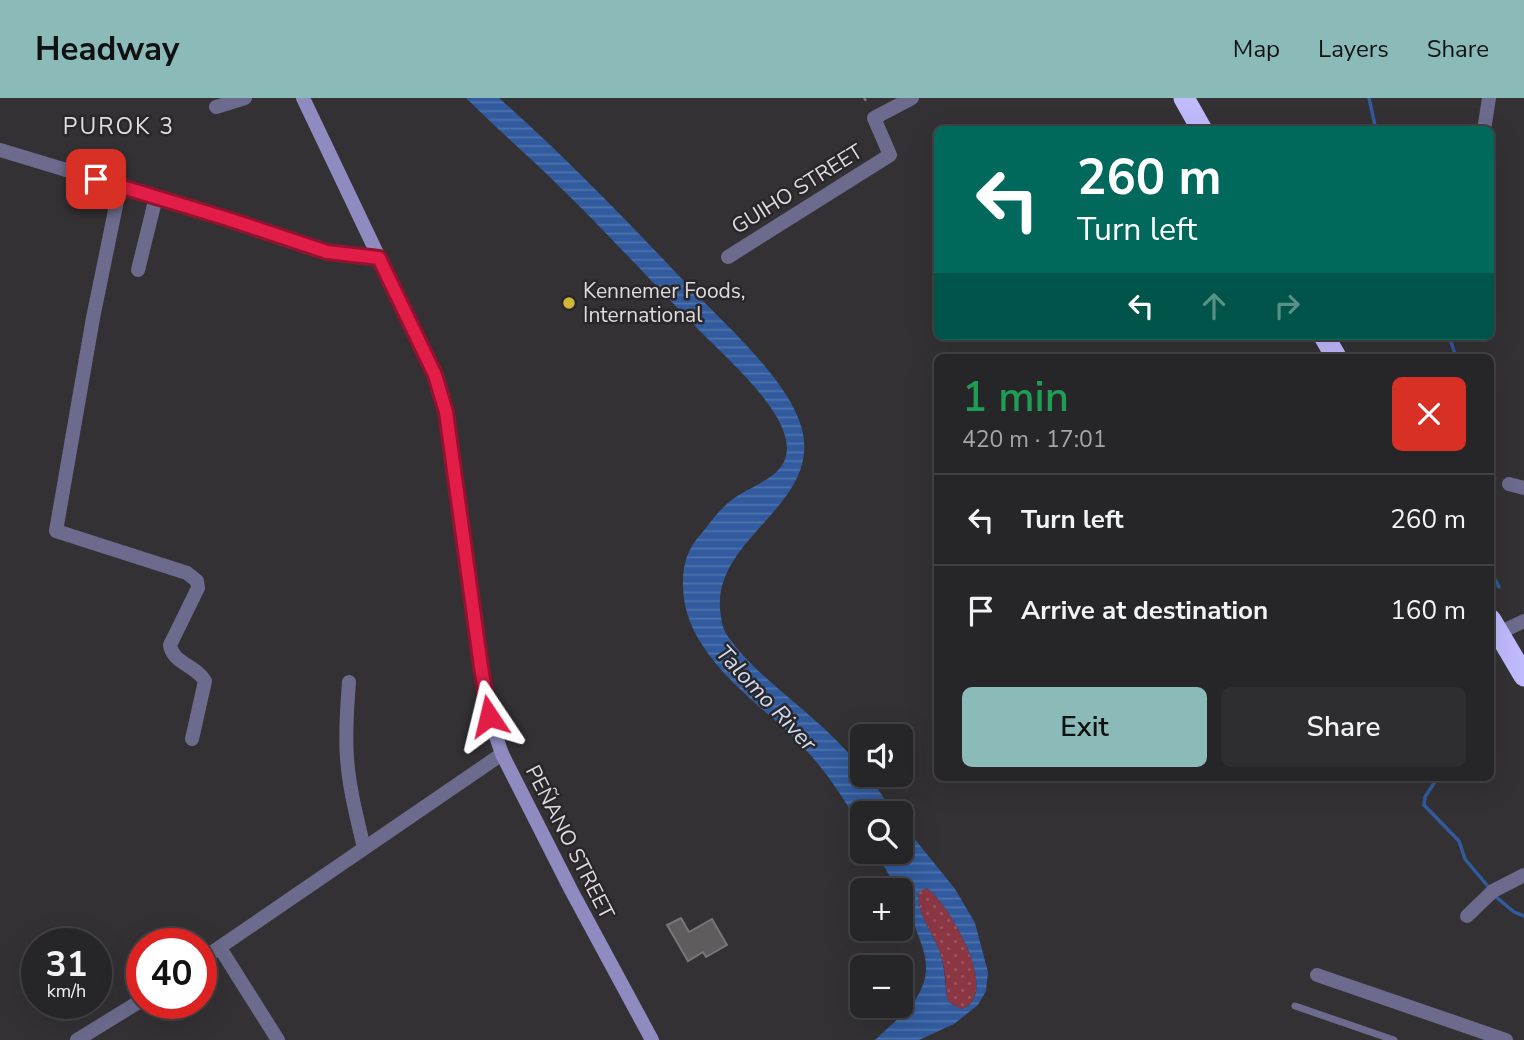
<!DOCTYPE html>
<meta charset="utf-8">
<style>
:root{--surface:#262527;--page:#2e2d2f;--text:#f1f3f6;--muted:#a4a5a7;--line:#424244;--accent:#8bbbb9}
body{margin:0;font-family:"Nunito Sans",sans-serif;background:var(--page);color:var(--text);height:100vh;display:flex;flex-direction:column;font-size:26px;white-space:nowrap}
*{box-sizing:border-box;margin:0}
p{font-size:23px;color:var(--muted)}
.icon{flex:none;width:38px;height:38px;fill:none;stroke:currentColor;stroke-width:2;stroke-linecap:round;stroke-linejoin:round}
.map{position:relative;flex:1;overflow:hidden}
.drawer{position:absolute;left:934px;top:256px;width:560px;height:427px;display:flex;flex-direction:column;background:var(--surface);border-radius:10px;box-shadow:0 7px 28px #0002,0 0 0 2px var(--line)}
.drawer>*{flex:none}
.banner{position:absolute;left:934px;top:28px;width:560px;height:214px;border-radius:10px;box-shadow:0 7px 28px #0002,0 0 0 2px var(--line);background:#00695c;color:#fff;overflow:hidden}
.tools{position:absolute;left:850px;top:626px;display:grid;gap:14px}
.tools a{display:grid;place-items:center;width:63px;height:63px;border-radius:10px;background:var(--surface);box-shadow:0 7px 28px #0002,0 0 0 2px var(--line);font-size:35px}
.speed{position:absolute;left:21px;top:830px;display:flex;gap:14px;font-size:35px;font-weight:700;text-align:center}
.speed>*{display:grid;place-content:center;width:91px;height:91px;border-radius:50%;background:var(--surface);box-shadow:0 7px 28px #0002,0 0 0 2px var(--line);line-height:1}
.speed small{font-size:18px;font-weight:400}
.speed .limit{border:10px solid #d22;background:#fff;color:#111}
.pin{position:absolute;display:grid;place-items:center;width:60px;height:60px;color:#fff;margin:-30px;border-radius:14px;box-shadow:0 4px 10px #0006}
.me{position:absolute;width:77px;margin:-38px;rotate:350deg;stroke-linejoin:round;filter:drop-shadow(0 0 5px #0008)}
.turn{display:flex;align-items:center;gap:24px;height:147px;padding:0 28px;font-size:32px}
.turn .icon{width:91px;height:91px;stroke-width:2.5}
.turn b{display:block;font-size:49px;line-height:60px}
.lanes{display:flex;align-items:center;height:66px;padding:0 28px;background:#0003;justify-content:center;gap:35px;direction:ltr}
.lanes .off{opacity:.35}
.round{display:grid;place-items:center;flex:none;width:74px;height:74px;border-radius:10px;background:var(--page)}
.summary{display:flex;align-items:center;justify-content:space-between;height:119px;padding:0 28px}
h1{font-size:42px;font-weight:600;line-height:52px;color:#1e9e55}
.cta{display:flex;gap:14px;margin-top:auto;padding:14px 28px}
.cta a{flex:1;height:80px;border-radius:10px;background:var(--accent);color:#111;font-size:28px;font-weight:600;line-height:80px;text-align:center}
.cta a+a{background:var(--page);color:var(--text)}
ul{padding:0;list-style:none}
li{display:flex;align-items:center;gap:21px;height:91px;padding:0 28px;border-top:2px solid var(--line)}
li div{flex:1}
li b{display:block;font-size:26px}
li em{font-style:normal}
header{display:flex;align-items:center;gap:42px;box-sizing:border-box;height:98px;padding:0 35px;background:var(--accent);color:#111}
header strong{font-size:33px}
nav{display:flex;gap:38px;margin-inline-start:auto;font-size:24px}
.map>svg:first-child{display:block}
.grass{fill:url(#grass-dots)}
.water{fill:url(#water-rules);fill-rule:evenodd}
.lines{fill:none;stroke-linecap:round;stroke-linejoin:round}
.stream{stroke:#315b9e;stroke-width:3.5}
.building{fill:#605c5e;stroke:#7a7678;stroke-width:2}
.path{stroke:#747274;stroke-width:2.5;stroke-dasharray:3.5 5;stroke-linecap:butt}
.lane{stroke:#6d6b8d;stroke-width:7}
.street{stroke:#6d6b8d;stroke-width:14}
.secondary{stroke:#8f8ac0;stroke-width:14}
.highway{stroke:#c0bafe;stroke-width:21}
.route-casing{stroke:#92132f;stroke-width:18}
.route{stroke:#e11d48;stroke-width:12}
.poi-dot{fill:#cfb837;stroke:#29272a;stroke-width:2.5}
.labels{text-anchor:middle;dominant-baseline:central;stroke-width:5;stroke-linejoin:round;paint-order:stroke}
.street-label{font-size:21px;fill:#dedcde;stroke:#29272a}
.poi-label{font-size:21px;fill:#dedcde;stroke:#29272a;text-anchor:start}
.neighbourhood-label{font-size:23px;letter-spacing:2px;fill:#dedcde;stroke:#29272a}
.water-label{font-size:23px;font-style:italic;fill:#cfdbef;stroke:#29272a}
</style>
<header>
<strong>Headway</strong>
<nav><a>Map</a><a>Layers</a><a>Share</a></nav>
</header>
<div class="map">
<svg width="1524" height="942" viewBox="0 0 1524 942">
<defs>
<pattern id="grass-dots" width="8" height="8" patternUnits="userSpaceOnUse" patternTransform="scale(1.75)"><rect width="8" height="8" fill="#8b3643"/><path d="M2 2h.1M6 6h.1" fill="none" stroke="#9b525e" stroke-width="1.8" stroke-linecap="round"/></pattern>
<pattern id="water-rules" width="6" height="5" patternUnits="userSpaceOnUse" patternTransform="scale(1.75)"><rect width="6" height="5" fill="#315b9e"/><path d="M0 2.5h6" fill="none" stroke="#4e72ab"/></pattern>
</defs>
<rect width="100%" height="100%" fill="#333134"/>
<path class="grass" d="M 927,790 C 949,806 1002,896 962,911 L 951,906 L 947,901 C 946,885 945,867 939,852 C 932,833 916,815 919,794 Z"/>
<path class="water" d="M 466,0 L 499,0 C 569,62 634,130 698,198 C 731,232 790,285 802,331 C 821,407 715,438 720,511 C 721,519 722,530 727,537 C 750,571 788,597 818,625 C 834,639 848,655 863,670 L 863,677 L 868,677 L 895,716 L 863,716 L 863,732 C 845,703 827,674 804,650 C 759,603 681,557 683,484 C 683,465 688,450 701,436 C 711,424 720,410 733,401 C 756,384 796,377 785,338 C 775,301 722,256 695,228 C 651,183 608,136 562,91 C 531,60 497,31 466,0 Z
M 901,724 L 955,791 L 975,825 L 988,874 L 986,893 L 978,907 L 954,926 L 919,942 L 875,942 C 900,918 932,897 925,859 C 923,848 918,838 915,828 C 911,817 902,804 901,793 L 898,793 L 876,754 L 901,754 ZM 927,790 C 949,806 1002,896 962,911 L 951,906 L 947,901 C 945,885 945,867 939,852 C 932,833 916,815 919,794 Z"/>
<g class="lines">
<path class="stream" d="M 1369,0 L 1376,32
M 1449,238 L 1456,259
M 1491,474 L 1499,489
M 1438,679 L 1425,699 L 1424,707 L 1459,743 L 1465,761 L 1491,792
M 1495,798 L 1514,814 L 1524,818"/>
</g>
<path class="building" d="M 681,820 L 689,834 L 712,821 L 727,847 L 706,859 L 703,854 L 688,863 L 667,827 Z"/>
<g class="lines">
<path class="path" d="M 864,0 L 869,7"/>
<path class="lane" d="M 1295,908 L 1394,942"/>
<path class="street" d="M 216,9 L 245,0
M 1484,32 L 1489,0
M 0,52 L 228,121 L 327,154 L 379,160
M 120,88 L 93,220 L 56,433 L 187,475 L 197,483 L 198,490 L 170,547 C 172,565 197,568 205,583 L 192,641
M 728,159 L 890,57 L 874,20 L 912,0
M 138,172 L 156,99
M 1509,386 L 1524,390
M 1499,535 L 1524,523
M 349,584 C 347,609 345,634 347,660 C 349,690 357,720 364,750
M 1467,818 L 1493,793 L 1524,777
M 220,850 L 278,942
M 201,862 L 502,656
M 1317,877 L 1506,942
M 77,942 L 142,902"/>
<path class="secondary" d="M 303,0 L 435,277 L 446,314 L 480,569 L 489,618 L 502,656 L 571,792 L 652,942"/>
<path class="highway" d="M 1184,0 L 1202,32
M 1324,238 L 1336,259
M 1491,522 L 1524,578"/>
</g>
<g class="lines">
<g class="route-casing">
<path id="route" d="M 96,81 L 228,121 L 327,154 L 379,160 L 435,277 L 446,314 L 481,569 L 489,618"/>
</g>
<use href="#route" class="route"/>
</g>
<circle class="poi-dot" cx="569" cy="205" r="7"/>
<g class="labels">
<g class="street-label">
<text transform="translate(797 91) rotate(-32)">GUIHO STREET</text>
<text transform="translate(570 744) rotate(63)">PEÑANO STREET</text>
</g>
<g class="poi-label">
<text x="583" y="193">Kennemer Foods,<tspan x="583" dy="24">International</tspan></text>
</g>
<g class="neighbourhood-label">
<text x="119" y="28">PUROK 3</text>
</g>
<g class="water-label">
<text transform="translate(766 600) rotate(47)">Talomo River</text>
</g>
</g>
</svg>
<div class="tools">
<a><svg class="icon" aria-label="sound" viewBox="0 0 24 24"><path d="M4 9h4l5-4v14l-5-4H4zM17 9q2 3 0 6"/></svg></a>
<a><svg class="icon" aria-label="search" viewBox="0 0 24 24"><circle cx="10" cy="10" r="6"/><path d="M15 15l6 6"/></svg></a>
<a>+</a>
<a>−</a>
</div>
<div class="speed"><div>31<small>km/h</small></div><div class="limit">40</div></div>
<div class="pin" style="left:96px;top:81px;background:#d93025"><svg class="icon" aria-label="arrive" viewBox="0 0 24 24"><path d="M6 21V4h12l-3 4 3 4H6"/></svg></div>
<svg class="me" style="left:489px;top:618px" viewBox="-20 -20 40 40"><path d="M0-17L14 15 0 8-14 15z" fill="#e11d48" stroke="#fff" stroke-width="4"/></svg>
<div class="banner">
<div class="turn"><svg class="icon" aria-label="left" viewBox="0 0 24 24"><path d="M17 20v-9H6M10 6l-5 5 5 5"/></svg><div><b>260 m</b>Turn left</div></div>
<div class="lanes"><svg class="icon" aria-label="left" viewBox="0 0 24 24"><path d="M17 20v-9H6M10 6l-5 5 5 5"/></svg><svg class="icon off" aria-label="ahead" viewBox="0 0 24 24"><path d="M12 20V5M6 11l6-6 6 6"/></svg><svg class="icon off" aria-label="right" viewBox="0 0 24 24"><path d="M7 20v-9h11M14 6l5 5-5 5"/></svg></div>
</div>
<section class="drawer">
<div class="summary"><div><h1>1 min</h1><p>420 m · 17:01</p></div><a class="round" style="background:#d93025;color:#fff"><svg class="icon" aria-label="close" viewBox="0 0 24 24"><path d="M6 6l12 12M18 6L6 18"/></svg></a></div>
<ul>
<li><svg class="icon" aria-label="left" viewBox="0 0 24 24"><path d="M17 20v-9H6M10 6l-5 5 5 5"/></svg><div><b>Turn left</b></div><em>260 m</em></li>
<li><svg class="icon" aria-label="arrive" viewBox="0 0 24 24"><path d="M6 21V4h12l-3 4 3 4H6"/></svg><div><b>Arrive at destination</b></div><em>160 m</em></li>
</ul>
<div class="cta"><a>Exit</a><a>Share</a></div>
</section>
</div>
